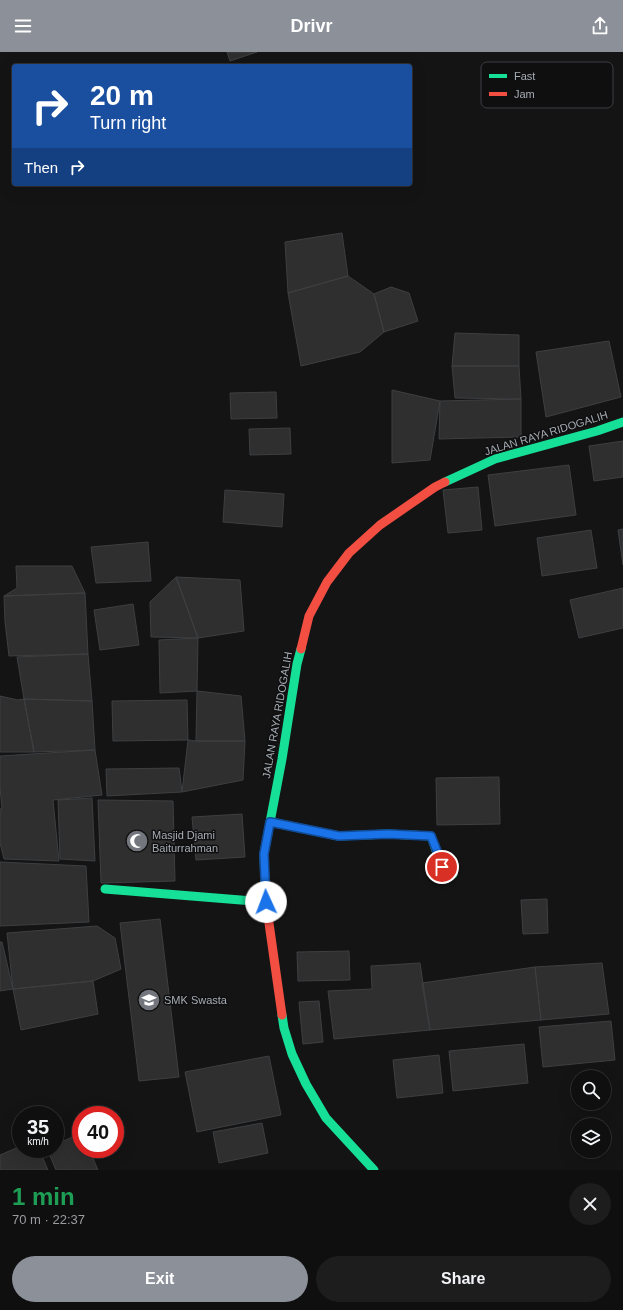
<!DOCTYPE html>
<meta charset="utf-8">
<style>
:root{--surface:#0f0f10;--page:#1d1d1e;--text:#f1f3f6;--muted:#9b9c9f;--line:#2f2f30;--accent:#8c9099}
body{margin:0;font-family:Helvetica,sans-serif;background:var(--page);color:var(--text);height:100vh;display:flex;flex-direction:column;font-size:15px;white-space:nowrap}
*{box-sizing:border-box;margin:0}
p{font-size:13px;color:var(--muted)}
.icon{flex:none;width:22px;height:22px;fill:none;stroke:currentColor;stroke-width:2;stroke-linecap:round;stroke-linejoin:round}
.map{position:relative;height:1118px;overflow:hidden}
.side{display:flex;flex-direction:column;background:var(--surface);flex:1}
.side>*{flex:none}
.banner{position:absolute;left:12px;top:12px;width:400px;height:122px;border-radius:4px;box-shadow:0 4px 16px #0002,0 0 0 1px var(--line);background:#1a4fa0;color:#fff;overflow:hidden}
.controls{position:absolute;left:571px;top:1018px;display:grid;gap:8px}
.controls a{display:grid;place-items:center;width:40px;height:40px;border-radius:50%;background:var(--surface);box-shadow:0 4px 16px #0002,0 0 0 1px var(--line);font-size:20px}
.speed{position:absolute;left:12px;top:1054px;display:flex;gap:8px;font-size:20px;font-weight:700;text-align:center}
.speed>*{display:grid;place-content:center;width:52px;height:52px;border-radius:50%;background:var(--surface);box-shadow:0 4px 16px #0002,0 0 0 1px var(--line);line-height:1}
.speed small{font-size:10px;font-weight:400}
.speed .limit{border:6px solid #d22;background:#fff;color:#111}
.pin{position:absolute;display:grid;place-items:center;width:34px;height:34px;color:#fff;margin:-17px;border:2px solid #fff;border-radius:50%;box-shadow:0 1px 4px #0007}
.me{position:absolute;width:44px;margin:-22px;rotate:358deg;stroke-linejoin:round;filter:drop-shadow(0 0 3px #0008)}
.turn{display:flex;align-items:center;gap:14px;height:84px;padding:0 12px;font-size:18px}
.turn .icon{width:52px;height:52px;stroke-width:2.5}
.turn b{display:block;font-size:28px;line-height:34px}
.then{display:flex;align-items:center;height:38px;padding:0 12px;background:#0003;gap:8px;font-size:15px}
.round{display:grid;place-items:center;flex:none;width:42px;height:42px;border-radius:21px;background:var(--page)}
.head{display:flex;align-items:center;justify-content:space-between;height:68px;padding:0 12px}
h1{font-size:24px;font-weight:600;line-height:30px;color:#1e9e55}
.button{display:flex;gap:8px;margin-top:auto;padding:8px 12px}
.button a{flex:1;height:46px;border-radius:24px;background:var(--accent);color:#fff;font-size:16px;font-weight:600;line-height:46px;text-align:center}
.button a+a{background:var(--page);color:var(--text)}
header{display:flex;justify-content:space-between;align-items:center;height:52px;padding:0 12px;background:var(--accent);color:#fff;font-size:18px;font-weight:600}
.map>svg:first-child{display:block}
.building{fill:#2f2f30;stroke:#3d3f41}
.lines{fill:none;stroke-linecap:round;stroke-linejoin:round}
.fast{stroke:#16e098;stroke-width:9}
.jam{stroke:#f24e42;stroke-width:9}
.route-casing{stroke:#114b97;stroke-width:10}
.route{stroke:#1a73e8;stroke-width:7}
.labels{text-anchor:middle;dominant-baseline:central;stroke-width:3;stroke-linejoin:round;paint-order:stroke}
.street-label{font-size:11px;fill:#a6adb5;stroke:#0f0f10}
.poi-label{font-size:11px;fill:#a6adb5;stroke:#0f0f10;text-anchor:start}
.key{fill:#0f0f10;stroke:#3c3e42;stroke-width:1}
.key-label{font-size:11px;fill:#a6adb5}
</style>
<header><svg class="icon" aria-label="menu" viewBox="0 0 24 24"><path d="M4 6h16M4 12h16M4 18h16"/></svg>Drivr<svg class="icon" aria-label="share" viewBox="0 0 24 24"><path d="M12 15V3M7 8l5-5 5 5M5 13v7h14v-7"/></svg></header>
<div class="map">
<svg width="623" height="1118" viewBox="0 0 623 1118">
<rect width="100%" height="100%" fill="#141415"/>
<path class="building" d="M 227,0 L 257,0 L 230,9 Z
M 342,181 L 348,224 L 288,241 L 285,190 Z
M 348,224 L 374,242 L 384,280 L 360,300 L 301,314 L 288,241 Z
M 391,235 L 409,241 L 418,269 L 384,280 L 374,242 Z
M 455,281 L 519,283 L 519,314 L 452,314 Z
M 609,289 L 621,345 L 546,365 L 536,300 Z
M 452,314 L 519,314 L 521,347 L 455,346 Z
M 392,338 L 440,349 L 430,408 L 392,411 Z
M 276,340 L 277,366 L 231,367 L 230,341 Z
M 521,347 L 521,385 L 439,387 L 440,349 Z
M 290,376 L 291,402 L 250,403 L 249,377 Z
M 623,389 L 623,425 L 594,429 L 589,394 Z
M 569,413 L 576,463 L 495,474 L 488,423 Z
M 478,435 L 482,478 L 448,481 L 443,438 Z
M 225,438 L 284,442 L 282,475 L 223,470 Z
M 623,477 L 623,513 L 618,478 Z
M 591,478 L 597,516 L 542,524 L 537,486 Z
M 148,490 L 151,529 L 96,531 L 91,495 Z
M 16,514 L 72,514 L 85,541 L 4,544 L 17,536 Z
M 176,525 L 198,586 L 151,585 L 150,550 Z
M 176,525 L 240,528 L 244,579 L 198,586 Z
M 623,536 L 623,576 L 579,586 L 570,548 Z
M 85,541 L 88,602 L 9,604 L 5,570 L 4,544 Z
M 133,552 L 139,593 L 100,598 L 94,558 Z
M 198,586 L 197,639 L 160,641 L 159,588 Z
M 88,602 L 92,649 L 24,647 L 17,605 Z
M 197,639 L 241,644 L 245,689 L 196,689 Z
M 0,644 L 18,648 L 24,647 L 34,700 L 0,700 Z
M 24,647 L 92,649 L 95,698 L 34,700 Z
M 187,648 L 188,688 L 113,689 L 112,649 Z
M 188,688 L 196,689 L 245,689 L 243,728 L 182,740 Z
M 95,698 L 102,743 L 53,748 L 59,809 L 4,807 L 0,791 L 0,757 L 2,757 L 0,735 L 0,704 Z
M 179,716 L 182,740 L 107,744 L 106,717 Z
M 499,725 L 500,772 L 437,773 L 436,726 Z
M 92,746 L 95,809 L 60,807 L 58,748 Z
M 98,748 L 173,749 L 175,829 L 101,831 Z
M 242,762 L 245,805 L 196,808 L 192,765 Z
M 0,810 L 86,814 L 89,870 L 0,874 Z
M 547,847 L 548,881 L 523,882 L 521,848 Z
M 160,867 L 179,1025 L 139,1029 L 120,871 Z
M 97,874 L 115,886 L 121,917 L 93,929 L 13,937 L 7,881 Z
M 0,890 L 2,890 L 13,937 L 0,939 Z
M 349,899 L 350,928 L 298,929 L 297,900 Z
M 420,911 L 430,978 L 334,987 L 328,939 L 372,937 L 371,914 Z
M 602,911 L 609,962 L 541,968 L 535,915 Z
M 535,915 L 541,968 L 430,978 L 422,931 Z
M 93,929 L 98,962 L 21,978 L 13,937 Z
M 319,949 L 323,990 L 303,992 L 299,950 Z
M 611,969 L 615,1008 L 543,1015 L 539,975 Z
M 524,992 L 528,1031 L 453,1039 L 449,999 Z
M 439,1003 L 443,1041 L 397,1046 L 393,1008 Z
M 269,1004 L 281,1063 L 197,1080 L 185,1020 Z
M 262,1071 L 268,1101 L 219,1111 L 213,1080 Z
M 81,1081 L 81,1097 L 89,1097 L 98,1118 L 56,1118 L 47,1097 L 55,1097 L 55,1093 Z
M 21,1094 L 21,1097 L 39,1097 L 48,1118 L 0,1118 L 0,1103 Z"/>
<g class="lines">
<path class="fast" d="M 445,430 L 495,407 L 597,379 L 623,370
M 270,770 L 339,784 L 388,782 L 431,784 L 442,815 L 453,822
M 105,837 L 266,850
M 265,837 L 264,802 L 282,707 L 297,612 L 301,597
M 282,963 L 284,976 L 292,1002 L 306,1032 L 326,1066 L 374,1118"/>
<path class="jam" d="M 301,597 L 309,564 L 327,530 L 349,501 L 380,473 L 435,435 L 445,430
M 265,837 L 266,850 L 282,963"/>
</g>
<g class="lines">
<g class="route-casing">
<path id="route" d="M 266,850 L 264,802 L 270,770 L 339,784 L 388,782 L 431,784 L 437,799 L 442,815"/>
</g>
<use href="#route" class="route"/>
</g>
<defs>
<g id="mosque-disc" transform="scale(1.15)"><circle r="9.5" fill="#73777d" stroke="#0f0f10"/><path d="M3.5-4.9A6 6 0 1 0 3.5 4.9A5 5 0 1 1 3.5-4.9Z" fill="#fff"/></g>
<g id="school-disc" transform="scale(1.15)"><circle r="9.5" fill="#73777d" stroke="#0f0f10"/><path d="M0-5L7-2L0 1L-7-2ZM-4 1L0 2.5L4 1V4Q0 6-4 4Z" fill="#fff"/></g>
</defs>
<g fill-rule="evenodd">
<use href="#mosque-disc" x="137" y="789"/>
<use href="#school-disc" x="149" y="948"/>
</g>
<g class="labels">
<g class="street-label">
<text transform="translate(546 381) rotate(-17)">JALAN RAYA RIDOGALIH</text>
<text transform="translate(277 663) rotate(-80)">JALAN RAYA RIDOGALIH</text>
</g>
<g class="poi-label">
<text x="152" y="783">Masjid Djami<tspan x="152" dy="13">Baiturrahman</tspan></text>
<text x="164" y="948">SMK Swasta</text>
</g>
</g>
<rect x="481" y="10" width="132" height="46" rx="6" class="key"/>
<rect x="489" y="22" width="18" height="4" fill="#16e098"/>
<rect x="489" y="40" width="18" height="4" fill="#f24e42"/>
<g class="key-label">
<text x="514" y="28">Fast</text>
<text x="514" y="46">Jam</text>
</g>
</svg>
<div class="controls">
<a><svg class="icon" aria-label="search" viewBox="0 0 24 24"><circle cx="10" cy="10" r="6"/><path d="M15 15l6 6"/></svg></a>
<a><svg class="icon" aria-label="layers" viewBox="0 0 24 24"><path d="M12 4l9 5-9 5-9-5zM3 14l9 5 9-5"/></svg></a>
</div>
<div class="speed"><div>35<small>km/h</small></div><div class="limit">40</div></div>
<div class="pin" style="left:442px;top:815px;background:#d93025"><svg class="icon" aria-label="arrive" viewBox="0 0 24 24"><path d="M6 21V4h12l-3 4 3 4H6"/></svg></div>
<svg class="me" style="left:266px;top:850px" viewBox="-20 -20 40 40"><circle r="19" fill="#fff"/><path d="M0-13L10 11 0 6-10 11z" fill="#1a73e8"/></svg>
<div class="banner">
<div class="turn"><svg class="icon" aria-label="right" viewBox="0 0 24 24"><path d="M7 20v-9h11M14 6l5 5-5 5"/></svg><div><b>20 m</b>Turn right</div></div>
<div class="then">Then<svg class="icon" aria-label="right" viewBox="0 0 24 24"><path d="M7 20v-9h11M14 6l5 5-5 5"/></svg></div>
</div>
</div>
<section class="side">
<div class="head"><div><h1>1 min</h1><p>70 m · 22:37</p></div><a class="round"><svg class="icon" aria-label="close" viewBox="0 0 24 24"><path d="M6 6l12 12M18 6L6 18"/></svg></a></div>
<div class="button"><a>Exit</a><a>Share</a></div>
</section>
